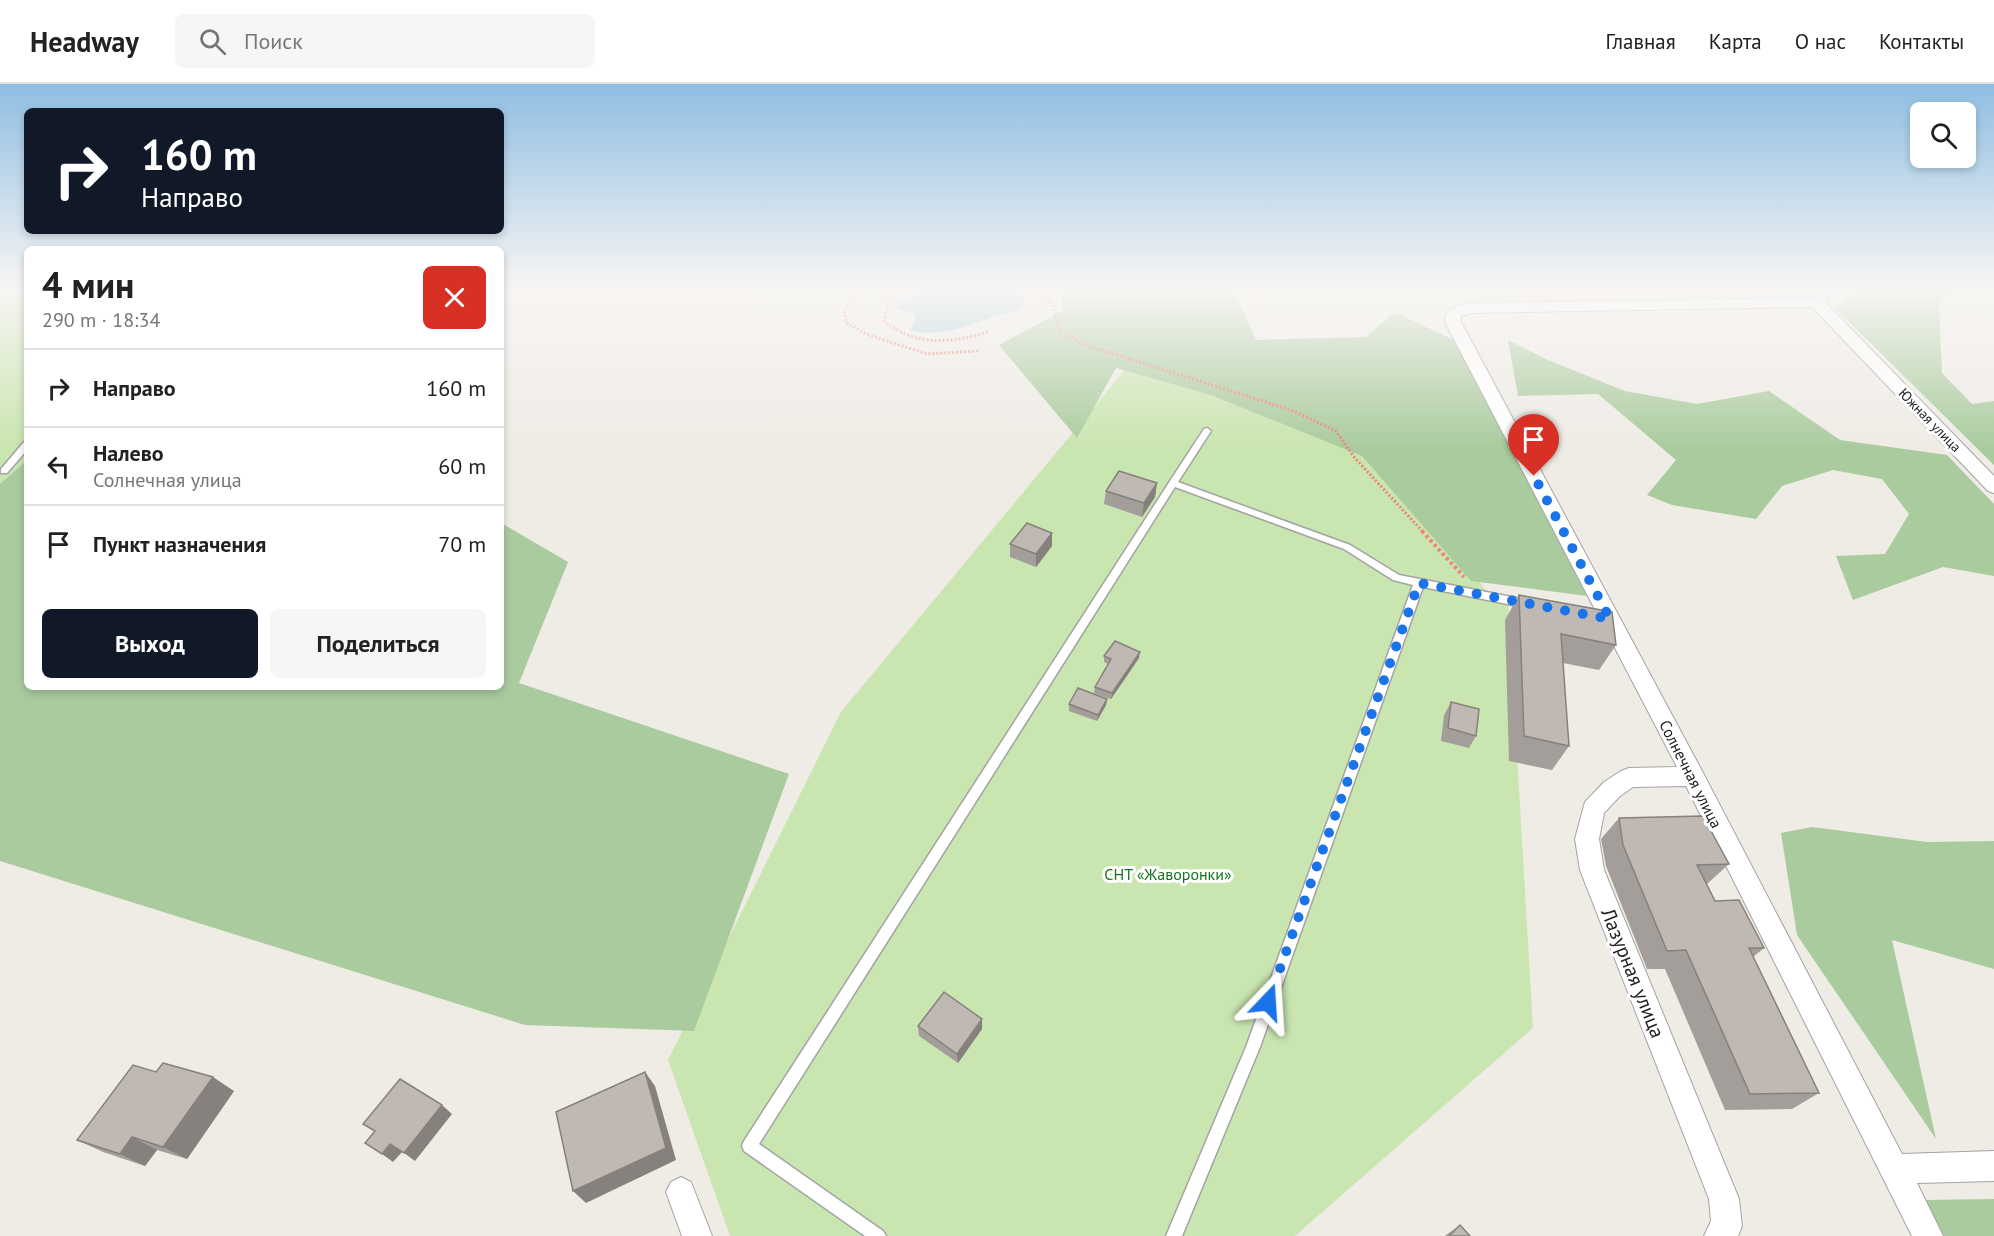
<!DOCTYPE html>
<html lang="ru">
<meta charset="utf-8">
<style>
:root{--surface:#fff;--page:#f6f6f6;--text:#222;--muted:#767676;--line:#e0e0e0;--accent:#111827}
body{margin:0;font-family:"PT Sans",sans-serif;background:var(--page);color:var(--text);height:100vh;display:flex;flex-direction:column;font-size:22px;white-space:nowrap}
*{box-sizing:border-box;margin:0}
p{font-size:20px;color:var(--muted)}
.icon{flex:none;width:33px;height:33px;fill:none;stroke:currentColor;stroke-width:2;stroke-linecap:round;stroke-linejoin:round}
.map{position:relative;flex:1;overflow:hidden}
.sheet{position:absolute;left:24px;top:162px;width:480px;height:444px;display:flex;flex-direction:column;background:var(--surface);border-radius:9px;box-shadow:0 3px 9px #0003}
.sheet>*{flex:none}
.hud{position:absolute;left:24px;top:24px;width:480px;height:126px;border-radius:9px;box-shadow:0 3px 9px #0003;background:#111827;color:#fff;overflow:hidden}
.controls{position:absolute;left:1910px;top:18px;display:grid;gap:12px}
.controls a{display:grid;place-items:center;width:66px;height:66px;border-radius:9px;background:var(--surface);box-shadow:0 3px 9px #0003;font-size:30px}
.pin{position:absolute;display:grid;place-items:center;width:51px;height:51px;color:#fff;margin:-62px -26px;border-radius:50% 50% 50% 0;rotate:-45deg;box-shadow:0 0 6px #0007}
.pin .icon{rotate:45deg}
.me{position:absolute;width:66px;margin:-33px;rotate:20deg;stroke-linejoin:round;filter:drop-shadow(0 0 4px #0008)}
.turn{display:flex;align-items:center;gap:21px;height:126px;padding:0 18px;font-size:27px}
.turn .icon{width:78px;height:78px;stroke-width:2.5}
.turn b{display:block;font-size:42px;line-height:51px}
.round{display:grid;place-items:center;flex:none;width:63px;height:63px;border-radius:9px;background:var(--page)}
.headline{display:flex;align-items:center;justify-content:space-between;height:102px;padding:0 18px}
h1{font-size:36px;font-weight:700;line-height:45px}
.cta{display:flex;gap:12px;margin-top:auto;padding:12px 18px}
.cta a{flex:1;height:69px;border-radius:9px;background:var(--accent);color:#fff;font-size:24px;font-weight:700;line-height:69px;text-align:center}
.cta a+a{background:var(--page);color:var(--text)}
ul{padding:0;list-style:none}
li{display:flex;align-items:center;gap:18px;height:78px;padding:0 18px;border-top:2px solid var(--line)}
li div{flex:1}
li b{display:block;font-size:22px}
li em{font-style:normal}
header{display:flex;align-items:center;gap:36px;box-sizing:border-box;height:84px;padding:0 30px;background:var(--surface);border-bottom:2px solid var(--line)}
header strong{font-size:28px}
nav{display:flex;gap:33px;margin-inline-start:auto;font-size:21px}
.search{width:420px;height:54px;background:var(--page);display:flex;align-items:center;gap:15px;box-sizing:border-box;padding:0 21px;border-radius:9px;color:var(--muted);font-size:22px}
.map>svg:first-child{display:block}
.grass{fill:#c9e5b0}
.forest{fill:#aacb9e}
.water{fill:#aacdd9}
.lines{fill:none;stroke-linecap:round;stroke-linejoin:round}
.lane-casing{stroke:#a3a3a3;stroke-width:3}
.street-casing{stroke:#a3a3a3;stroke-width:2}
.path-far1{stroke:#ee8678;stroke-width:3;stroke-dasharray:2 2;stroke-linecap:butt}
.path{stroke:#ee8678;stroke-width:4;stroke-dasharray:3 3;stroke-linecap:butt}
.lane{fill:#fff;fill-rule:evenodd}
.street{fill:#fff;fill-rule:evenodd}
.wall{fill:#a49e9a}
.shaded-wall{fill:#86817d}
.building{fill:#bfb8b3;stroke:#86817d;stroke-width:1.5}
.route{stroke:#1a73e8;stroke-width:10;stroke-dasharray:0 18}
.labels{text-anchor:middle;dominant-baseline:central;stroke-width:6;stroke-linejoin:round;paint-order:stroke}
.far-street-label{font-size:14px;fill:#1f1f1f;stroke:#fff}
.street-label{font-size:16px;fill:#1f1f1f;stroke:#fff}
.park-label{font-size:16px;fill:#15751f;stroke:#fff}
.near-street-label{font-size:20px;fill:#1f1f1f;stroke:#fff}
</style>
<header>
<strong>Headway</strong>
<div class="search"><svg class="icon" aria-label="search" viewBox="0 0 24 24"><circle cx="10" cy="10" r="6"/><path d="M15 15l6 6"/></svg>Поиск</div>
<nav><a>Главная</a><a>Карта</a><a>О нас</a><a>Контакты</a></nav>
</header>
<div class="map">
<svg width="1994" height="1152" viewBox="0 0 1994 1152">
<rect width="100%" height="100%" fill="#efece6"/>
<path class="grass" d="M 0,203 L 27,203 L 27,376 L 0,400 Z
M 1133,276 L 1342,354 L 1440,440 L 1488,510 L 1508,516 L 1533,944 L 1295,1152 L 730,1152 L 668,976 L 841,628 Z"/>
<path class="forest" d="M 1063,203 L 1244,203 L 1234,206 L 1256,256 L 1366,253 L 1394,228 L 1456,257 L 1587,512 L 1471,497 L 1362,372 L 1211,311 L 1116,284 L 1077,354 L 999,261 L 1062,227 Z
M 1856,203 L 1959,203 L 1939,220 L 1942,289 L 1972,320 L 1994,317 L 1994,381 L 1835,224 Z
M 1508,256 L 1548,276 L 1625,307 L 1697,320 L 1769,307 L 1840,356 L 1947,371 L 1994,420 L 1994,492 L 1943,483 L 1853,516 L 1836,472 L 1885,470 L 1909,430 L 1882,395 L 1833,386 L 1782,402 L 1756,435 L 1672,421 L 1647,411 L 1676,376 L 1598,310 L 1518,312 Z
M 27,376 L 27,603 L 501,603 L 501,439 L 568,478 L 519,599 L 789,690 L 694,947 L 525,941 L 0,777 L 0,400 Z
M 1812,743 L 1927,758 L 1994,757 L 1994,885 L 1892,856 L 1936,1055 L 1797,851 L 1781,749 Z
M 1994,1115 L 1994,1152 L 1944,1152 L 1925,1116 Z"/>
<path class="water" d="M 921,203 L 1019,203 L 1024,217 L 1019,226 C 982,233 948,257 909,246 L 916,236 L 914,230 L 893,223 L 909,214 Z"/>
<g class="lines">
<g class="lane-casing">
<path id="lane" d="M 1207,344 L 1211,347 L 1178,398 L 1350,461 L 1399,491 L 1527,516 L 1532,520 L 1527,524 L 1423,503 L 1260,963 L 1182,1152 L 1166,1152 L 1246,963 L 1413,501 L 1393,496 L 1344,465 L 1175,403 L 759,1060 L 883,1147 L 886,1152 L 865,1152 L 744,1067 L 742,1062 L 744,1057 L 1170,397 L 1204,345 Z
M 27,357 L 27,366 L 7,389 L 1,389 L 1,385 L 24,358 Z"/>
</g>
<g class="street-casing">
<path id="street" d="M 1824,203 L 1839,203 L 1825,218 L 1994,392 L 1994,409 L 1988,407 L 1812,223 L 1472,229 L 1461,232 L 1461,238 L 1701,685 L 1902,1070 L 1994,1067 L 1994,1097 L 1917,1099 L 1943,1152 L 1912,1152 L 1686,702 L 1633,703 L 1620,712 L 1604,729 L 1599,755 L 1604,786 L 1739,1115 L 1742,1142 L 1738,1152 L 1704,1152 L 1711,1137 L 1709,1115 L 1580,786 L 1575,755 L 1585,718 L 1604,698 L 1621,687 L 1629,684 L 1677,683 L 1445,238 C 1445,224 1458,222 1470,219 L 1812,214 Z
M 681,1093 L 691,1098 L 712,1152 L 682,1152 L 666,1108 L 671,1098 Z"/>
</g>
<path class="path-far1" d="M 859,203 L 844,228 L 847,239 L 866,250 L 927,270 L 978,267
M 903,203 L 888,217 L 884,237 C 916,263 951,259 988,248
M 1037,203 L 1053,222 L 1060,247 L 1085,261 L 1291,326 L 1336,347 L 1354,373 L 1424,449"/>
<path class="path" d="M 1422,447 L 1464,493"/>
<use href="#lane" class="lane"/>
<use href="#street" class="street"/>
</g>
<path class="wall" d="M 1157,399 L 1155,413 L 1142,433 L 1104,420 L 1106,407 Z
M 1052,449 L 1052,462 L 1036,483 L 1010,473 L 1010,460 Z
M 1519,511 L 1616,561 L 1599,586 L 1563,579 L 1569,662 L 1552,686 L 1509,677 L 1505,536 Z
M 1104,572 L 1139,574 L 1111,615 L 1094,609 L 1095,603 L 1108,580 L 1104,578 Z
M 1107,615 L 1106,621 L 1097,637 L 1069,627 L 1069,620 Z
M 1451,618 L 1476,652 L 1469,664 L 1441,657 L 1444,631 Z
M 1619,734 L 1729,780 L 1707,800 L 1715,817 L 1764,864 L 1753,873 L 1819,1009 L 1792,1025 L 1725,1026 L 1665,885 L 1647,885 L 1606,782 L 1601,755 Z
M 918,942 L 982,945 L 958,979 L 919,952 Z
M 156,988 L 234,1007 L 187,1075 L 157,1066 L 145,1082 L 103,1068 L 77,1056 Z
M 1460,1141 L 1470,1152 L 1445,1152 L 1446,1151 Z"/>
<path class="shaded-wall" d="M 1157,399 L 1155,413 L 1142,433 L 1144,419 Z
M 1052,449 L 1052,462 L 1036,483 L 1036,470 Z
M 1140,568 L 1139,574 L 1111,615 L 1112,609 Z
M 1107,615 L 1106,621 L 1097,637 L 1098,631 Z
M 982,935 L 982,945 L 958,979 L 957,970 Z
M 645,988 L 655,1002 L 676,1076 L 586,1119 L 573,1107 Z
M 213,993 L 234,1007 L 187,1075 L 163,1063 Z
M 442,1021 L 452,1030 L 415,1077 L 404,1069 Z
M 132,1053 L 157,1066 L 145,1082 L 120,1070 Z
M 390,1060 L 402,1068 L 393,1078 L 382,1070 Z"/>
<path class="building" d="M 1119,387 L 1157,399 L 1144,419 L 1106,407 Z
M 1027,439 L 1052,449 L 1036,470 L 1010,460 Z
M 1519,511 L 1612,528 L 1616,561 L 1561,550 L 1569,662 L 1524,652 Z
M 1115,557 L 1140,568 L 1112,609 L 1095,603 L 1111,575 L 1104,572 Z
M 1078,604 L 1107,615 L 1098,631 L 1069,620 Z
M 1451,618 L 1479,625 L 1476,652 L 1448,644 Z
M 1703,732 L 1729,780 L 1697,781 L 1715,817 L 1739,816 L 1764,864 L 1749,864 L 1819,1009 L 1750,1010 L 1686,866 L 1667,867 L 1623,761 L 1619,734 Z
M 944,908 L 982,935 L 957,970 L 918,942 Z
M 163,979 L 213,993 L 163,1063 L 132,1053 L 120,1070 L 77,1056 L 133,981 L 156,988 Z
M 645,988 L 666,1064 L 573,1107 L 556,1028 Z
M 400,995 L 442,1021 L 404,1069 L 390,1060 L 382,1070 L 365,1059 L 375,1047 L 363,1040 Z
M 1460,1141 L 1470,1152 L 1449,1152 Z"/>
<linearGradient id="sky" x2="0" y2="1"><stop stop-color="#8fbee2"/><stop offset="0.56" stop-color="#f8f6f4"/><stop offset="1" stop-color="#f8f6f4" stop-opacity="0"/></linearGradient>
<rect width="1994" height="364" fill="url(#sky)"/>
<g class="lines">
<path class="route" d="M 1268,918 L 1419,499 L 1610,535 L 1534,392"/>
</g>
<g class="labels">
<g class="far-street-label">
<text transform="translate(1930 336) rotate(46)">Южная улица</text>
</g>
<g class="street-label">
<text transform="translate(1691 690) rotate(63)">Солнечная улица</text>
</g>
<g class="park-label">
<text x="1168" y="790">СНТ «Жаворонки»</text>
</g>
<g class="near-street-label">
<text transform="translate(1633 889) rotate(68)">Лазурная улица</text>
</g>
</g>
</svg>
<div class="controls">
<a><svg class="icon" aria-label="search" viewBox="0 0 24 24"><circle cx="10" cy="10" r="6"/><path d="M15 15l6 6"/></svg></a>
</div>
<div class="pin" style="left:1534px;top:392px;background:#d93025"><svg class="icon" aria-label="arrive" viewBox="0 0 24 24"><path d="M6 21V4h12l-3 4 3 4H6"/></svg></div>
<svg class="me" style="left:1268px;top:918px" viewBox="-20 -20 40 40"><path d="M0-17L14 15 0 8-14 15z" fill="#1a73e8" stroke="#fff" stroke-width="4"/></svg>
<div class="hud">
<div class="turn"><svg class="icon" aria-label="right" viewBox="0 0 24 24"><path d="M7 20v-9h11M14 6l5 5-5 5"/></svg><div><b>160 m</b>Направо</div></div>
</div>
<section class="sheet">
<div class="headline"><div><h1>4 мин</h1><p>290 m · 18:34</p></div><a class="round" style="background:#d93025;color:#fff"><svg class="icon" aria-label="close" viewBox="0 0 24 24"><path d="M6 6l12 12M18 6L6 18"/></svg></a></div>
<ul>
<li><svg class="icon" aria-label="right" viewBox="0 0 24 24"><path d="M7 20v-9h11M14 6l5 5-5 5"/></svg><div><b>Направо</b></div><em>160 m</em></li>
<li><svg class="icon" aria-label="left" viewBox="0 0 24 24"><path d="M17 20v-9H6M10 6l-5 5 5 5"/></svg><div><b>Налево</b><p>Солнечная улица</p></div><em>60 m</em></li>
<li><svg class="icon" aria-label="arrive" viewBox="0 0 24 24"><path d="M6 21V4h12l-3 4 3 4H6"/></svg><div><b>Пункт назначения</b></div><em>70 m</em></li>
</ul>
<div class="cta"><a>Выход</a><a>Поделиться</a></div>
</section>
</div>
